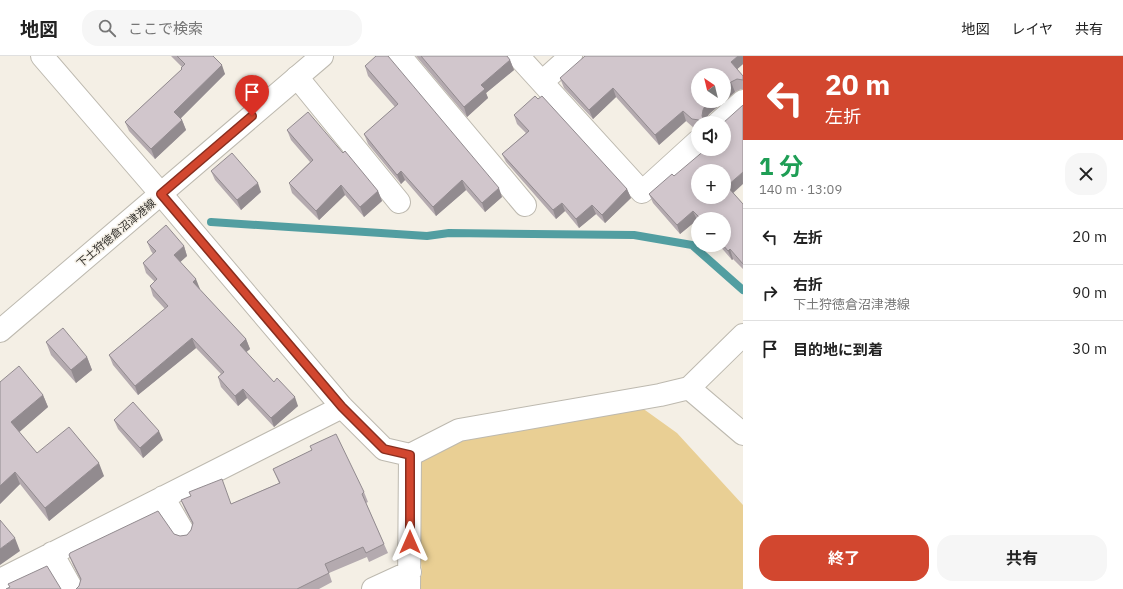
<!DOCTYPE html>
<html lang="ja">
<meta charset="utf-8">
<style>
:root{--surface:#fff;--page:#f6f6f6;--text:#222;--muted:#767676;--line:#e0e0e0;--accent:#d2472f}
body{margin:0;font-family:"IBM Plex Sans","Noto Sans JP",sans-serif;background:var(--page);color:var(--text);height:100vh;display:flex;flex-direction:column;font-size:15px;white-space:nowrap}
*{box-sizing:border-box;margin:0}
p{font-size:13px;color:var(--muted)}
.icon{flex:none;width:22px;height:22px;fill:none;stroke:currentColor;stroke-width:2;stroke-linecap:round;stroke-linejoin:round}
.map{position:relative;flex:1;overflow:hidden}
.details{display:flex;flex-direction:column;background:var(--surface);width:380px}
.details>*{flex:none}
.hud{background:#d2472f;color:#fff;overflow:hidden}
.needle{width:26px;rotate:325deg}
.buttons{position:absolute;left:691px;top:12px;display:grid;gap:8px}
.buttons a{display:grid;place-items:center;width:40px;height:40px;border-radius:50%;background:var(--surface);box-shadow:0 2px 10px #0003;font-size:20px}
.pin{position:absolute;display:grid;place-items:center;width:34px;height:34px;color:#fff;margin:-41px -17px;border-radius:50% 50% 50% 0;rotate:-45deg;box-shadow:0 0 4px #0007}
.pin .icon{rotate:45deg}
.me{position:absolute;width:44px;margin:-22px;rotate:0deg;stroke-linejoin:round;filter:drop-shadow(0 0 3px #0008)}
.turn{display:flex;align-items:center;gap:14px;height:84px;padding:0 16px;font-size:18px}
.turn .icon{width:52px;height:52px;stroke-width:2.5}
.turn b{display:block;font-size:28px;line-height:34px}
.round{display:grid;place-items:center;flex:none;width:42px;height:42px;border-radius:16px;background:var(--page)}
.overview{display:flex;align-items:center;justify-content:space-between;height:68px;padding:0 16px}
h1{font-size:24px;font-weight:700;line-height:30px;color:#1e9e55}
.primary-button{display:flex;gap:8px;margin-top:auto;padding:8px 16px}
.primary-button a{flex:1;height:46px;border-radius:16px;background:var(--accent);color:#fff;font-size:16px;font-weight:700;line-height:46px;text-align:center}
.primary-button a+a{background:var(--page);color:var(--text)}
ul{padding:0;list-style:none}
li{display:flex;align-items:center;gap:12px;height:56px;padding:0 16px;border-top:1px solid var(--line)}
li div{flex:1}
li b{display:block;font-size:15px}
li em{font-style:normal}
header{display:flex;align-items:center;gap:24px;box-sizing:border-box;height:56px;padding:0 20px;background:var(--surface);border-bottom:1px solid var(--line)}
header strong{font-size:19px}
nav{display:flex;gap:22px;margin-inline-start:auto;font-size:14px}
.search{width:280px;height:36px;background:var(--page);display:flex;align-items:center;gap:10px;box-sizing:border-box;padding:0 14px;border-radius:16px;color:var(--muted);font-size:15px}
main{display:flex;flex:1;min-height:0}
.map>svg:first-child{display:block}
.green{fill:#e9cf94}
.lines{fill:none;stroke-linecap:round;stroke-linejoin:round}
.stream{stroke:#529ea1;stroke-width:8}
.street-casing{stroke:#bdb9af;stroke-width:24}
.secondary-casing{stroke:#bdb9af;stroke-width:24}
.street{stroke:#fff;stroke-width:22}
.secondary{stroke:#fff;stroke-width:22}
.wall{fill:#b4aaaf}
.shaded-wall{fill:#928b8f}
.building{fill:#d1c6cc;stroke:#928b8f;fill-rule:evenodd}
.route-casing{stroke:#882e1f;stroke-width:10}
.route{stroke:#d2472f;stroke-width:7}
.labels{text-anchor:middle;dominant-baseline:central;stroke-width:3;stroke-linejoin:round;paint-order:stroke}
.street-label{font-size:11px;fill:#2e2c28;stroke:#f4efe5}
</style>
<header>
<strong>地図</strong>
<div class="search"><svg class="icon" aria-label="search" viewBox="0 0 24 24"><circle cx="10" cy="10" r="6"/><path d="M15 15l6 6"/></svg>ここで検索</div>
<nav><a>地図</a><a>レイヤ</a><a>共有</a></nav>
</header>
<main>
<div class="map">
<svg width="743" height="533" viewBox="0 0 743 533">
<rect width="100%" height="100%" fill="#f4efe5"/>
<path class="green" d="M 631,344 L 677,377 L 743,449 L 743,533 L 418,533 L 422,517 L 410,399 L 486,369 Z"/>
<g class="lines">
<path class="stream" d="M 211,166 L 427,180 L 449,177 L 634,179 L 692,189 L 743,234"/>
<g class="street-casing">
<path id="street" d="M 42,0 L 161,138 L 342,351 L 384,393 L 410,399 L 459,374 L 660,339 L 689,332 L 743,378
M 400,0 L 525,149
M 518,0 L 642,136 L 698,85
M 297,21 L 399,146
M 542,26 L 571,0
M 718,67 L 743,45
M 689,332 L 743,279
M 163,441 L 184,477
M 52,497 L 72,533
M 0,524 L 342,351
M 373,533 L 410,516
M 409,533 L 410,399"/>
</g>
<g class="secondary-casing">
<path id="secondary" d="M 0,275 L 322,0"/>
</g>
<use href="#street" class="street"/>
<use href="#secondary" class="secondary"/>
</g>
<path class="wall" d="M 171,0 L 213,0 L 225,18 L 181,62 L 182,64 L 186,74 L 155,103 L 129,75 L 125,66 L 181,14 L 181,12 L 182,11 Z
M 416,0 L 507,0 L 510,4 L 514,14 L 486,37 L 488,42 L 467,61 Z
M 743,0 L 743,8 L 737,13 L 743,20 L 743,33 L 741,33 L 735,36 L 709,58 L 706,63 L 706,66 L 707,67 L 698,67 L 698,73 L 695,73 L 686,65 L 659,89 L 616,41 L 593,63 L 564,32 L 560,22 Z
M 365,10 L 502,141 L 485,156 L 466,134 L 436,160 L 405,124 L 401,128 L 368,88 L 364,78 L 395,51 L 368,20 Z
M 514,59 L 627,133 L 631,142 L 605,167 L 596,158 L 579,172 L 565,155 L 556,163 L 506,106 L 502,98 L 526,77 L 517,68 Z
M 287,74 L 343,97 L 378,135 L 382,145 L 364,161 L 345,139 L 319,164 L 292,137 L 289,127 L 310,106 L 291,84 Z
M 211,115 L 261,136 L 241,154 L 215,124 Z
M 674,120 L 733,137 L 743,148 L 743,213 L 733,203 L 732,204 L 719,189 L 724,189 L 724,163 L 698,163 L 698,165 L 697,164 L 680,178 L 653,147 L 649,138 Z
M 147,186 L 184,190 L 187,200 L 180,206 L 200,233 L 199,233 L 246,283 L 250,293 L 246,296 L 274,326 L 298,350 L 274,371 L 247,342 L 238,350 L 221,331 L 218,321 L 221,318 L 196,292 L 138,339 L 113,309 L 109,299 L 165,253 L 153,240 L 150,230 L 155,226 L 146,217 L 143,207 L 153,198 L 151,195 Z
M 46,286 L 87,301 L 92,314 L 76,327 L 51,299 Z
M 0,326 L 43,339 L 48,351 L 19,376 L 37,397 L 104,420 L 49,465 L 20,428 L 0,448 Z
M 114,364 L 163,384 L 143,402 L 118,373 Z
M 310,390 L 364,436 L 368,446 L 366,447 L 384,488 L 388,497 L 369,506 L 367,501 L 329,517 L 332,526 L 319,533 L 76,533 L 79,530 L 81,525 L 73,509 L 69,499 L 174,478 L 180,480 L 187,479 L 191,474 L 193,469 L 185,454 L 181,444 L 231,448 L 279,427 L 273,413 L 312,394 Z"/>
<path class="shaded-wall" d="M 738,0 L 743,0 L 743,8 L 734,16 L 731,6 Z
M 510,4 L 514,14 L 486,37 L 488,42 L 467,61 L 464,51 L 481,29 Z
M 222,9 L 225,18 L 178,65 L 174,56 Z
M 731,26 L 735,36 L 709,58 L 706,63 L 706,67 L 702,60 L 703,54 L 706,48 L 710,45 L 724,45 L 724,33 Z
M 613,32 L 616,41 L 593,63 L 589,54 Z
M 683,55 L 686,65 L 659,89 L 655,79 Z
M 182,64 L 186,74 L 155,103 L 151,93 Z
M 401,115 L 405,124 L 401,128 L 397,119 Z
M 743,116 L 743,128 L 731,139 L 727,130 Z
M 462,124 L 466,134 L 436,160 L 433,151 Z
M 258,127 L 261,136 L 241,154 L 237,144 Z
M 341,129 L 345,139 L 319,164 L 316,155 Z
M 499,132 L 502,141 L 485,156 L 482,147 Z
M 627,133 L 631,142 L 605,167 L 602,159 Z
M 378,135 L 382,145 L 364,161 L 360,151 Z
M 562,147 L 565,155 L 556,163 L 553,154 Z
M 592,149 L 596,158 L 579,172 L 576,163 Z
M 693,155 L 697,164 L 680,178 L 677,169 Z
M 184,190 L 187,200 L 177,209 L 174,199 Z
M 730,193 L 733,203 L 732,204 L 728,195 Z
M 196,223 L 200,233 L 196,236 L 193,226 Z
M 192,282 L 196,292 L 138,339 L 135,330 Z
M 246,283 L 250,293 L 244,298 L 240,289 Z
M 87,301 L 92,314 L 76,327 L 71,314 Z
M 243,333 L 247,342 L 238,350 L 235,340 Z
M 43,339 L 48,351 L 16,379 L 11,366 Z
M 295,341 L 298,350 L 274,371 L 271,362 Z
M 159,375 L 163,384 L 143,402 L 140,392 Z
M 99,407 L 104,420 L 49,465 L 45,452 Z
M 15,416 L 20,428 L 0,448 L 0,430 Z
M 15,482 L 20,495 L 0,509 L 0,493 Z"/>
<path class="building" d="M 177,0 L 213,0 L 222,9 L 174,56 L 182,64 L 151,93 L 125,66 L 182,13 L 181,12 L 185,8 Z
M 376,0 L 388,0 L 499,132 L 482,147 L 462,124 L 433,151 L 401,115 L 397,119 L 364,78 L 398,48 L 365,10 Z
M 421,0 L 507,0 L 510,4 L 481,29 L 485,33 L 464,51 Z
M 585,0 L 738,0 L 731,6 L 743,20 L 743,24 L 737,23 L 731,26 L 724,33 L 724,19 L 698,19 L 698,45 L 710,45 L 706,48 L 703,54 L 702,60 L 705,66 L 707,67 L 703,67 L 699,64 L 692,63 L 683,55 L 655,79 L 613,32 L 589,54 L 560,22 Z
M 535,40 L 538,43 L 542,40 L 627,133 L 602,159 L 592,149 L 576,163 L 562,147 L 553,154 L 502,98 L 529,75 L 514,59 Z
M 743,49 L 743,116 L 727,130 L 743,148 L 743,208 L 730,193 L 728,195 L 723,189 L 724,189 L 724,163 L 701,163 L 693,155 L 677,169 L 649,138 L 672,118 L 674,120 L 706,93 L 724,93 L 724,67 L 723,67 ZM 698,115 L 724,115 L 724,141 L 698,141 Z
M 308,56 L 343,97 L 345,95 L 378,135 L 360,151 L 341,129 L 316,155 L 289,127 L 313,104 L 287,74 Z
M 232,97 L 258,127 L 237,144 L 211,115 Z
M 166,169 L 184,190 L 174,199 L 196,223 L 193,226 L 246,283 L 240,289 L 274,326 L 277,322 L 295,341 L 271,362 L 243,333 L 235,340 L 218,321 L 224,316 L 192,282 L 135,330 L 109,299 L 168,250 L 150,230 L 157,223 L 143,207 L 156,195 L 147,186 Z
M 63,272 L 87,301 L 71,314 L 46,286 Z
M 19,310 L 43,339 L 11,366 L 37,397 L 69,371 L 99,407 L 45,452 L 15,416 L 0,430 L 0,326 Z
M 133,346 L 159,375 L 140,392 L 114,364 Z
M 336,378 L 364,436 L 362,438 L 384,488 L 366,497 L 363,491 L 325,508 L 329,517 L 297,533 L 76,533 L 79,530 L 81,523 L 69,499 L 70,497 L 158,455 L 174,478 L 180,480 L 187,479 L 191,474 L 193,467 L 181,444 L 191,440 L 189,436 L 222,423 L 231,448 L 280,427 L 273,413 L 312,394 L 310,390 Z
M 0,464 L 15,482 L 0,493 Z
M 47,510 L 61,533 L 6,533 L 10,531 L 8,528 Z"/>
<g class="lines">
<g class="route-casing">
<path id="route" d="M 252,60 L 161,138 L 342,351 L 384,393 L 410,399 L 410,486"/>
</g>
<use href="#route" class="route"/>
</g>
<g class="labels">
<g class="street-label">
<text transform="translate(116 177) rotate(-40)">下土狩徳倉沼津港線</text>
</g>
</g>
</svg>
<div class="buttons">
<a><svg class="needle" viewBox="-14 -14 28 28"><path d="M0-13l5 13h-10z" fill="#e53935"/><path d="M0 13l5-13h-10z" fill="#767676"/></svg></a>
<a><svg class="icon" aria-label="sound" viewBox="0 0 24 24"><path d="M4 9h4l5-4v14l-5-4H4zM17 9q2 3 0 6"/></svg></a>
<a>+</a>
<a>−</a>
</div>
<div class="pin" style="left:252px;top:60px;background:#d93025"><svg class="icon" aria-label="arrive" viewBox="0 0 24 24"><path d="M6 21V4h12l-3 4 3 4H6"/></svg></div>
<svg class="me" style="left:410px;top:486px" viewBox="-20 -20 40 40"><path d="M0-17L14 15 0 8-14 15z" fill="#d2472f" stroke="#fff" stroke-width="4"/></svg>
</div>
<section class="details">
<div class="hud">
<div class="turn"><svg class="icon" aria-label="left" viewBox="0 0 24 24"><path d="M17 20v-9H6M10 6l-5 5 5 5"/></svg><div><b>20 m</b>左折</div></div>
</div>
<div class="overview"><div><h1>1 分</h1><p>140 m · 13:09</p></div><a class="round"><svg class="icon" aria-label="close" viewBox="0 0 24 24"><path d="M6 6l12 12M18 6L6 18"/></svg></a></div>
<ul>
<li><svg class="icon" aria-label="left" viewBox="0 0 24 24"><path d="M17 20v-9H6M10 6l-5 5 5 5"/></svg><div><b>左折</b></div><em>20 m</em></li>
<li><svg class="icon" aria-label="right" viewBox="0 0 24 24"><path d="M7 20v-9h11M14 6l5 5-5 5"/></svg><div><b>右折</b><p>下土狩徳倉沼津港線</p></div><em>90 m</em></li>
<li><svg class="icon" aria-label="arrive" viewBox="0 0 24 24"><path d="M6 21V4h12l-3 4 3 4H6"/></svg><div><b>目的地に到着</b></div><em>30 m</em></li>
</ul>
<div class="primary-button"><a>終了</a><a>共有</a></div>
</section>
</main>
